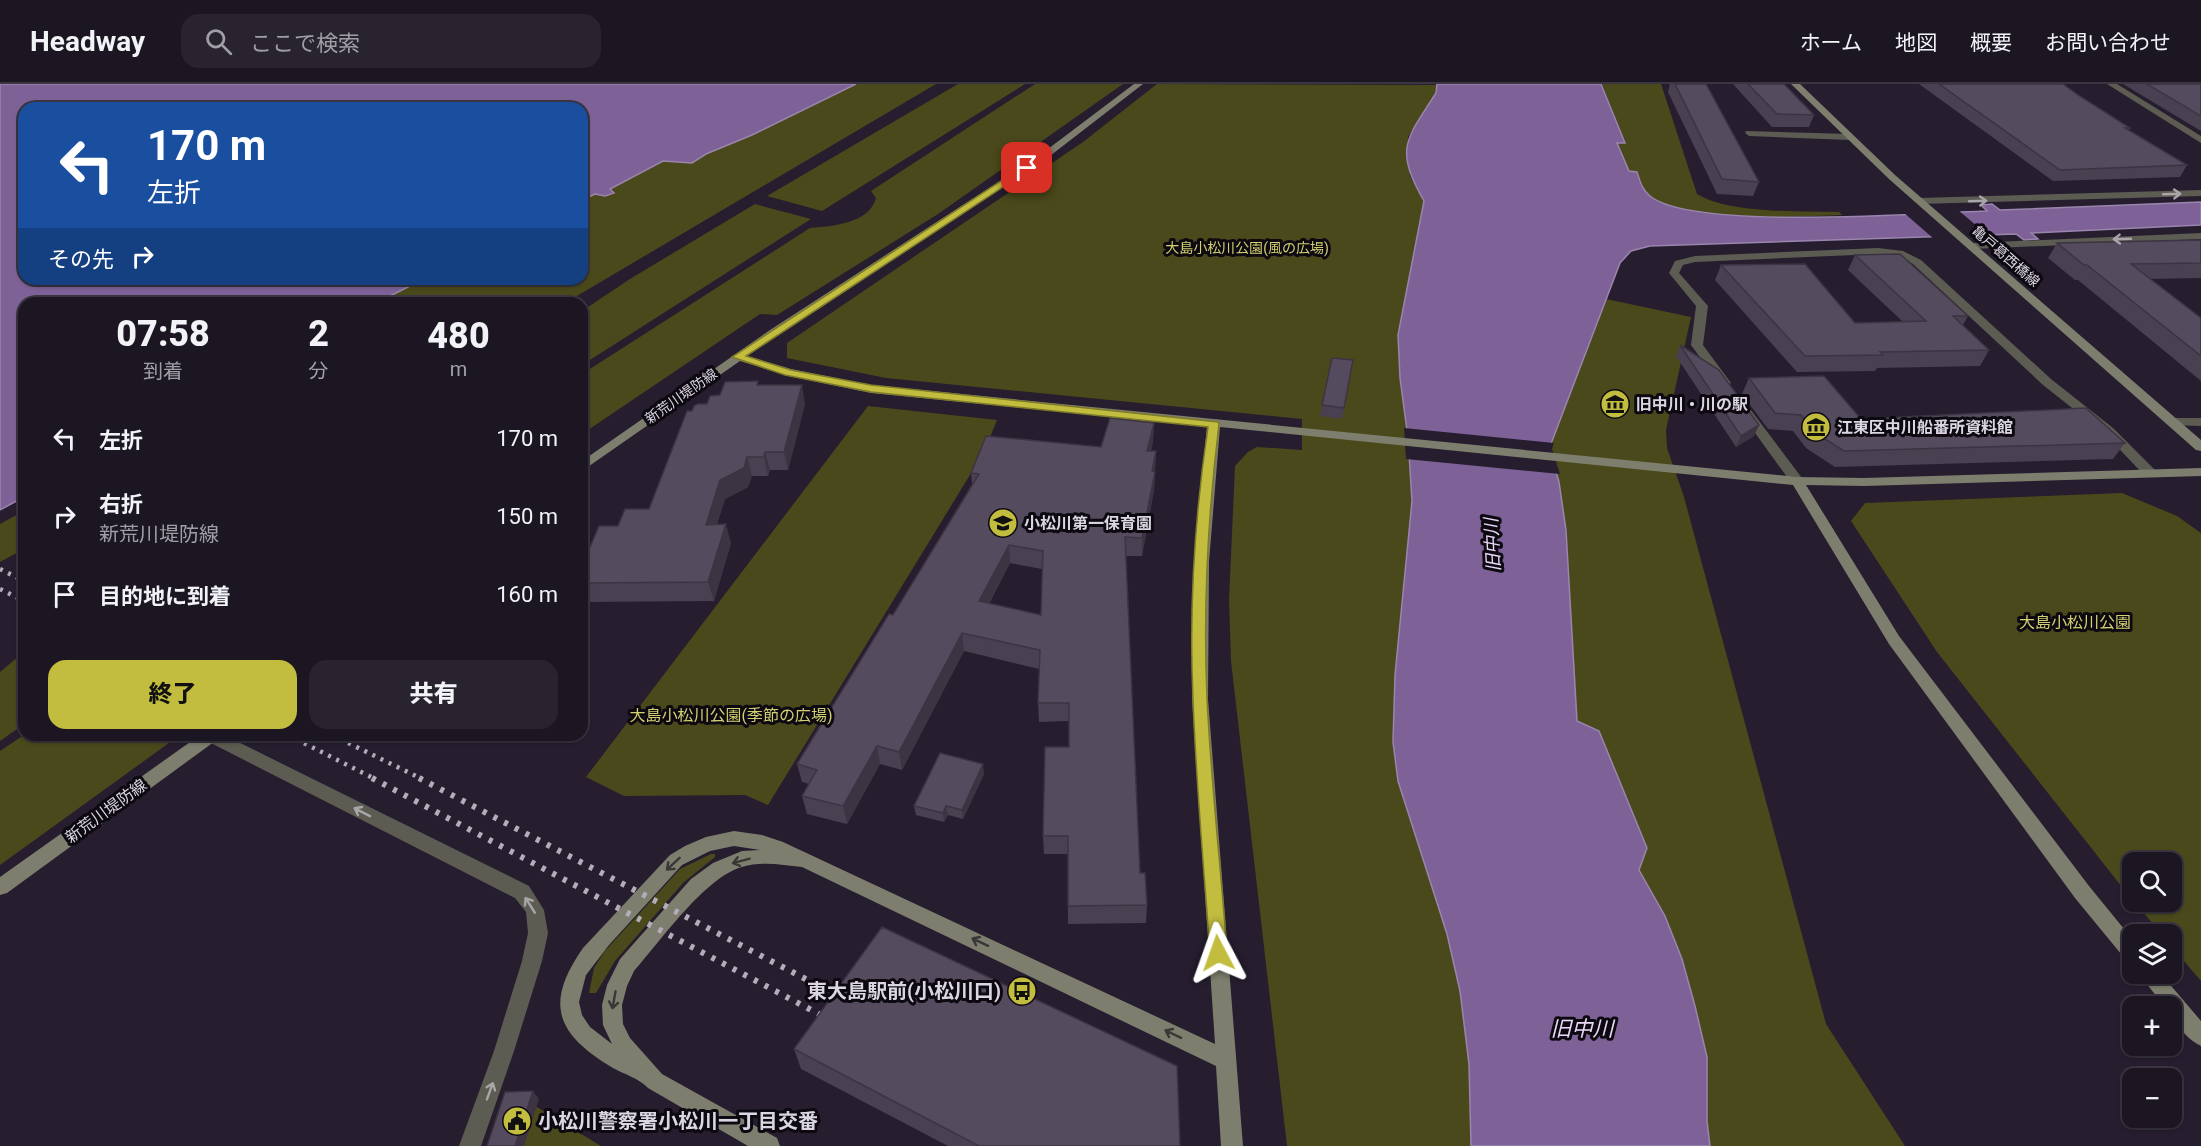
<!DOCTYPE html>
<html lang="ja">
<meta charset="utf-8">
<style>
:root{--surface:#1c1623;--page:#292330;--text:#f1f3f6;--muted:#a09fa6;--line:#3a3541;--accent:#c2bd3f}
body{margin:0;font-family:Roboto,"Noto Sans JP",sans-serif;background:var(--page);color:var(--text);height:100vh;display:flex;flex-direction:column;font-size:22px;white-space:nowrap}
*{box-sizing:border-box;margin:0}
p{font-size:20px;color:var(--muted)}
.icon{flex:none;width:33px;height:33px;fill:none;stroke:currentColor;stroke-width:2;stroke-linecap:round;stroke-linejoin:round}
.map{position:relative;flex:1;overflow:hidden}
.side{position:absolute;left:18px;top:213px;width:570px;height:444px;display:flex;flex-direction:column;background:var(--surface);border-radius:18px;box-shadow:0 2px 4px #0004,0 0 0 2px var(--line)}
.side>*{flex:none}
.guide{position:absolute;left:18px;top:18px;width:570px;height:183px;border-radius:18px;box-shadow:0 2px 4px #0004,0 0 0 2px var(--line);background:#1a4fa0;color:#fff;overflow:hidden}
.fabs{position:absolute;left:2122px;top:768px;display:grid;gap:12px}
.fabs a{display:grid;place-items:center;width:60px;height:60px;border-radius:12px;background:var(--surface);box-shadow:0 2px 4px #0004,0 0 0 2px var(--line);font-size:30px}
.pin{position:absolute;display:grid;place-items:center;width:51px;height:51px;color:#fff;margin:-26px;border-radius:12px;box-shadow:0 3px 9px #0006}
.me{position:absolute;width:66px;margin:-33px;rotate:356deg;stroke-linejoin:round;filter:drop-shadow(0 0 4px #0008)}
.turn{display:flex;align-items:center;gap:21px;height:126px;padding:0 30px;font-size:27px}
.turn .icon{width:78px;height:78px;stroke-width:2.5}
.turn b{display:block;font-size:42px;line-height:51px}
.then{display:flex;align-items:center;height:57px;padding:0 30px;background:#0003;gap:12px;font-size:22px}
.eta{display:flex;justify-content:space-evenly;align-items:center;height:102px;text-align:center}
.eta b{font-size:36px;font-weight:800;line-height:42px}
.primary-button{display:flex;gap:12px;margin-top:auto;padding:12px 30px}
.primary-button a{flex:1;height:69px;border-radius:18px;background:var(--accent);color:#111;font-size:24px;font-weight:800;line-height:69px;text-align:center}
.primary-button a+a{background:var(--page);color:var(--text)}
ul{padding:0;list-style:none}
li{display:flex;align-items:center;gap:18px;height:78px;padding:0 30px}
li div{flex:1}
li b{display:block;font-size:22px}
li em{font-style:normal}
header{display:flex;align-items:center;gap:36px;box-sizing:border-box;height:84px;padding:0 30px;background:var(--surface);border-bottom:2px solid var(--line)}
header strong{font-size:28px}
nav{display:flex;gap:33px;margin-inline-start:auto;font-size:21px}
.search{width:420px;height:54px;background:var(--page);display:flex;align-items:center;gap:15px;box-sizing:border-box;padding:0 21px;border-radius:18px;color:var(--muted);font-size:22px}
.map>svg:first-child{display:block}
.green{fill:#4a491b}
.water{fill:#7e6297;stroke:#9a85ae;stroke-width:1.5}
.pier{fill:#261d2f}
.lines{fill:none;stroke-linecap:round;stroke-linejoin:round}
.street{fill:#5c5c52;fill-rule:evenodd}
.secondary{fill:#7e7e6e;fill-rule:evenodd}
.rail-far1{stroke:#b3acba;stroke-width:4.5;stroke-dasharray:3 6;stroke-linecap:butt}
.rail{stroke:#b3acba;stroke-width:6;stroke-dasharray:4 8;stroke-linecap:butt}
.wall{fill:#494052;fill-rule:evenodd}
.shaded-wall{fill:#3c3442}
.building{fill:#554b5f;stroke:#3c3442;stroke-width:1.5;fill-rule:evenodd}
.oneway{stroke:#a9a5a8}
.oneway2{stroke:#3a3836}
.route{fill:#c2bd3f;stroke:#7e7b29;stroke-width:1.5}
.labels{text-anchor:middle;dominant-baseline:central;stroke-width:6;stroke-linejoin:round;paint-order:stroke}
.far-park-label{font-size:14px;fill:#d2d071;stroke:#0d0911}
.far-street-label{font-size:14px;fill:#dcd6e2;stroke:#0d0911}
.poi-label{font-size:16px;font-weight:bold;fill:#dcd6e2;stroke:#0d0911;text-anchor:start}
.park-label{font-size:16px;fill:#d2d071;stroke:#0d0911}
.street-label{font-size:16px;fill:#dcd6e2;stroke:#0d0911}
.water-label{font-size:18px;font-style:italic;fill:#e9d8f9;stroke:#0d0911}
.near-poi-label{font-size:20px;font-weight:bold;fill:#dcd6e2;stroke:#0d0911;text-anchor:end}
.near-water-label{font-size:21px;font-style:italic;fill:#e9d8f9;stroke:#0d0911}
</style>
<header>
<strong>Headway</strong>
<div class="search"><svg class="icon" aria-label="search" viewBox="0 0 24 24"><circle cx="10" cy="10" r="6"/><path d="M15 15l6 6"/></svg>ここで検索</div>
<nav><a>ホーム</a><a>地図</a><a>概要</a><a>お問い合わせ</a></nav>
</header>
<div class="map">
<svg width="2201" height="1062" viewBox="0 0 2201 1062">
<rect width="100%" height="100%" fill="#261d2f"/>
<path class="green" d="M 856,0 L 936,0 L 565,219 L 376,219 L 418,198 L 434,196 L 582,195 L 582,116 L 595,110 L 605,112 L 613,109 L 609,105 L 663,77 L 692,79 L 706,70 L 752,51 Z
M 958,0 L 1025,0 L 822,127 L 767,112 Z
M 1035,0 L 1123,0 L 938,130 L 777,231 L 760,230 L 582,350 L 582,290 L 810,144 C 832,142 869,140 876,114 L 871,107 Z
M 1157,0 L 1437,1 L 1436,9 L 1408,53 L 1410,92 L 1424,117 L 1398,251 L 1400,294 L 1408,354 L 1412,417 L 1395,591 L 1393,658 L 1398,697 L 1447,850 L 1460,907 L 1469,980 L 1471,1062 L 1287,1062 L 1231,577 L 1229,516 L 1235,382 L 1248,368 L 1257,363 L 1302,366 L 1302,335 L 886,294 L 787,274 L 787,259 L 1083,58 Z
M 1602,0 L 1661,0 L 1697,110 C 1729,130 1801,127 1839,128 L 1842,131 C 1795,132 1687,141 1650,112 C 1642,106 1640,97 1637,88 L 1629,87 L 1617,58 L 1625,58 Z
M 755,120 L 811,135 L 582,281 L 582,227 L 630,195 Z
M 1606,215 L 1691,233 L 1666,346 L 1667,364 L 1684,413 L 1826,940 L 1905,1062 L 1710,1062 L 1707,1037 L 1707,973 L 1682,875 L 1665,832 L 1639,786 L 1577,637 L 1566,446 L 1549,365 Z
M 868,322 L 997,336 L 984,368 L 768,721 L 745,711 L 624,712 L 586,693 Z
M 2122,409 L 2177,432 L 2201,449 L 2201,897 L 2172,863 L 2172,850 L 2162,850 L 2134,818 L 2172,818 L 2172,778 L 2133,778 L 2133,817 L 1937,568 L 1851,437 L 1865,419 Z
M 24,427 L 24,465 L 0,478 L 0,440 Z
M 24,568 L 24,640 L 0,657 L 0,588 Z
M 24,651 L 180,651 L 0,781 L 0,667 Z
M 711,770 L 715,770 L 715,773 L 683,799 L 615,877 L 596,909 L 589,909 L 594,884 L 604,868 L 680,785 Z
M 512,1008 L 601,1062 L 490,1062 Z"/>
<path class="water" d="M 0,0 L 856,0 L 752,51 L 706,70 L 692,79 L 663,77 L 610,105 L 614,109 L 605,112 L 595,110 L 582,116 L 582,24 L 24,24 L 24,195 L 445,195 L 418,198 L 376,219 L 24,219 L 24,413 L 0,426 Z
M 1437,0 L 1601,0 L 1625,59 L 1617,59 L 1629,87 L 1637,88 C 1640,97 1642,106 1650,112 C 1693,147 1923,129 1987,127 L 1981,121 L 1992,120 L 2000,126 L 2201,118 L 2201,141 L 2031,149 L 2038,155 L 2024,156 L 2016,150 L 1650,162 L 1631,167 L 1620,179 L 1549,365 L 1559,398 L 1566,446 L 1577,637 L 1599,647 L 1647,764 L 1639,786 L 1665,832 L 1682,875 L 1695,922 L 1707,973 L 1707,1037 L 1710,1062 L 1471,1062 L 1469,980 L 1460,907 L 1447,850 L 1398,697 L 1393,658 L 1395,591 L 1412,417 L 1408,354 L 1400,294 L 1398,251 L 1424,117 C 1394,64 1406,56 1436,9 Z"/>
<path class="pier" d="M 1958,126 L 1990,153 L 1934,155 L 1903,128 Z
M 1404,344 L 1554,359 L 1552,365 L 1560,390 L 1406,375 Z"/>
<g class="lines">
<path class="street" d="M 2107,0 L 2117,0 L 2201,52 L 2201,59 Z
M 1746,47 L 1850,50 L 1854,53 L 1850,56 L 1749,52 L 1745,49 Z
M 2201,106 L 2201,112 L 1919,120 L 1914,117 L 1919,114 Z
M 2201,149 L 2201,155 L 1972,165 L 1967,162 L 1972,159 Z
M 1878,164 L 1903,167 L 1921,176 L 2051,295 L 2113,344 L 2155,386 L 2157,389 L 2155,392 L 2145,392 L 2105,350 L 2043,301 L 1913,180 L 1897,172 L 1878,170 L 1695,178 L 1683,181 L 1679,189 L 1708,222 L 1703,261 L 1731,299 L 1725,303 L 1721,302 L 1691,261 L 1696,222 L 1669,189 L 1675,177 L 1695,172 Z
M 1746,324 L 1750,325 L 1802,394 L 1804,397 L 1802,400 L 1792,400 L 1740,328 Z
M 2173,334 L 2201,334 L 2201,342 L 2169,341 L 2167,338 Z
M 203,651 L 224,651 L 529,802 L 544,826 L 548,849 L 542,877 L 514,967 L 481,1062 L 459,1062 L 494,967 L 522,877 L 528,849 L 526,828 L 515,814 L 205,656 Z"/>
<path class="secondary" d="M 1134,0 L 1143,0 L 1046,75 L 747,272 L 791,285 L 871,301 L 1797,393 L 1864,394 L 2201,384 L 2201,392 L 1864,402 L 1806,401 L 1899,552 L 2089,802 L 2133,856 L 2133,879 L 2126,876 L 2075,814 L 1889,560 L 1793,401 L 1220,343 L 1209,478 L 1208,615 L 1243,1062 L 1221,1062 L 1216,982 L 802,783 C 782,781 762,777 742,783 C 705,793 660,858 634,887 L 627,902 L 622,921 L 623,940 L 630,954 L 662,990 L 777,1054 L 780,1062 L 748,1062 L 648,1004 C 640,995 624,990 613,984 C 556,950 544,920 583,864 L 670,771 L 685,762 L 706,753 L 734,747 L 762,751 L 783,758 L 1215,960 L 1192,615 L 1194,478 L 1207,342 L 871,309 L 789,292 L 740,277 L 582,387 L 582,377 L 770,246 L 1040,71 ZM 734,762 L 760,766 L 742,767 L 713,779 L 691,795 L 620,875 L 607,901 L 602,921 L 603,941 L 612,960 L 590,943 L 582,931 L 579,918 L 586,891 L 609,861 L 682,781 L 710,767 Z
M 1791,0 L 1800,0 L 1895,91 L 2201,356 L 2201,367 L 2196,366 L 1889,95 Z
M 200,651 L 220,651 L 218,655 L 7,809 L 0,811 L 0,793 Z
M 2139,890 L 2161,890 L 2201,937 L 2201,962 C 2187,956 2172,937 2172,922 L 2164,922 Z"/>
<path class="rail-far1" d="M 0,485 L 24,497
M 0,505 L 24,517
M 288,651 L 375,695
M 332,651 L 422,695"/>
<path class="rail" d="M 372,694 L 834,938
M 419,694 L 850,918"/>
</g>
<path class="wall" d="M 1670,0 L 1706,0 L 1759,98 L 1753,112 L 1717,110 L 1668,8 Z
M 1733,0 L 1784,0 L 1814,31 L 1809,43 L 1772,43 Z
M 1919,0 L 2063,0 L 2078,11 L 2130,44 L 2129,46 L 2187,81 L 2180,93 L 2053,97 Z
M 2123,0 L 2201,0 L 2201,47 Z
M 2201,156 L 2201,194 L 2150,195 L 2201,234 L 2201,297 L 2078,196 L 2075,196 L 2048,174 L 2057,159 Z
M 1855,171 L 1968,232 L 1963,241 L 1989,266 L 1980,282 L 1877,284 L 1875,287 L 1797,288 L 1715,196 L 1721,181 L 1855,239 L 1903,238 L 1848,186 Z
M 1680,261 L 1754,352 L 1736,363 L 1676,272 Z
M 1353,276 L 1342,335 L 1320,332 L 1322,321 Z
M 1749,294 L 1861,335 L 2125,359 L 2113,375 L 1835,383 L 1806,364 L 1793,347 L 1768,345 L 1742,310 Z
M 758,297 L 758,301 L 805,320 L 788,386 L 770,386 L 768,392 L 752,392 L 748,403 L 725,415 L 717,440 L 731,459 L 714,517 L 582,518 L 582,482 L 618,442 L 649,425 L 692,327 L 707,320 L 720,311 Z
M 1154,339 L 1153,357 L 1151,367 L 1156,367 L 1154,406 L 1142,472 L 1125,472 L 1140,789 L 1147,821 L 1146,839 L 1068,840 L 1068,770 L 1044,770 L 1043,752 L 1069,663 L 1069,637 L 1039,638 L 1038,619 L 1039,585 L 964,567 L 902,686 L 880,680 L 847,740 L 807,730 L 802,712 L 809,700 L 802,698 L 797,680 L 893,531 L 972,400 L 971,389 L 1101,363 ZM 1010,479 L 1042,485 L 1041,531 L 989,520 Z
M 984,690 L 963,735 L 948,731 L 944,738 L 916,731 L 914,722 Z
M 794,965 L 1180,1062 L 948,1062 L 801,985 Z"/>
<path class="shaded-wall" d="M 802,301 L 805,320 L 788,386 L 784,368 Z
M 1154,339 L 1153,357 L 1147,385 L 1147,367 Z
M 1759,341 L 1754,352 L 1736,363 L 1741,352 Z
M 1156,367 L 1154,406 L 1142,472 L 1142,454 L 1152,387 Z
M 765,368 L 770,386 L 768,392 L 764,373 Z
M 747,373 L 752,392 L 748,403 L 725,415 L 711,459 L 706,441 L 720,396 Z
M 726,440 L 731,459 L 714,517 L 708,498 Z
M 1009,461 L 1010,479 L 980,536 L 979,517 Z
M 962,549 L 964,567 L 902,686 L 899,668 Z
M 877,662 L 880,680 L 847,740 L 843,722 Z
M 983,680 L 984,690 L 963,735 L 962,726 Z
M 946,722 L 948,731 L 944,738 L 943,729 Z
M 533,1007 L 539,1015 L 524,1062 L 515,1062 Z"/>
<path class="building" d="M 1675,0 L 1706,0 L 1759,98 L 1722,95 Z
M 1748,0 L 1784,0 L 1814,31 L 1777,30 Z
M 1939,0 L 2063,0 L 2078,11 L 2130,44 L 2125,44 L 2187,81 L 2060,86 Z
M 2147,0 L 2201,0 L 2201,32 Z
M 2201,156 L 2201,179 L 2131,180 L 2201,234 L 2201,272 L 2087,181 L 2084,181 L 2057,159 Z
M 1900,170 L 1968,232 L 1953,232 L 1989,266 L 1880,268 L 1883,271 L 1805,272 L 1721,181 L 1805,180 L 1855,239 L 1926,237 L 1855,171 Z
M 1680,261 L 1719,286 L 1759,341 L 1741,352 Z
M 1332,274 L 1353,276 L 1344,324 L 1322,321 Z
M 1824,292 L 1861,335 L 2086,324 L 2125,359 L 1844,367 L 1814,348 L 1801,331 L 1775,329 L 1749,294 Z
M 758,297 L 757,301 L 802,301 L 784,368 L 765,368 L 764,373 L 747,373 L 744,384 L 720,396 L 706,441 L 726,440 L 708,498 L 582,499 L 582,482 L 599,442 L 618,442 L 625,425 L 649,425 L 687,327 L 692,327 L 694,322 L 698,320 L 707,320 L 710,312 L 720,311 L 725,298 Z
M 1110,334 L 1154,339 L 1147,367 L 1156,367 L 1152,387 L 1155,388 L 1142,454 L 1125,453 L 1140,789 L 1145,789 L 1147,821 L 1068,822 L 1068,752 L 1043,752 L 1045,663 L 1069,663 L 1069,619 L 1038,619 L 1040,566 L 962,549 L 899,668 L 877,662 L 843,722 L 802,712 L 817,686 L 797,680 L 889,530 L 893,531 L 979,390 L 971,389 L 986,352 L 1101,363 ZM 1009,461 L 1043,467 L 1041,531 L 979,517 Z
M 940,669 L 983,680 L 962,726 L 946,722 L 943,729 L 914,722 Z
M 882,843 L 1177,982 L 1180,1062 L 979,1062 L 794,965 Z
M 533,1007 L 515,1062 L 487,1062 L 505,1008 Z"/>
<defs><path id="oneway-shaft" d="M-6 0H5M1.5-3L5.5 0L1.5 3" fill="none" stroke-width="1.6" stroke-linecap="round" stroke-linejoin="round" transform="scale(1.5)"/></defs>
<g class="oneway">
<use href="#oneway-shaft" transform="translate(2172 110) rotate(-2)"/>
<use href="#oneway-shaft" transform="translate(1978 117) rotate(-2)"/>
<use href="#oneway-shaft" transform="translate(2122 155) rotate(178)"/>
<use href="#oneway-shaft" transform="translate(362 728) rotate(-153)"/>
<use href="#oneway-shaft" transform="translate(530 821) rotate(-122)"/>
<use href="#oneway-shaft" transform="translate(490 1007) rotate(-70)"/>
</g>
<g class="oneway2">
<use href="#oneway-shaft" transform="translate(741 777) rotate(165)"/>
<use href="#oneway-shaft" transform="translate(673 780) rotate(137)"/>
<use href="#oneway-shaft" transform="translate(980 858) rotate(-155)"/>
<use href="#oneway-shaft" transform="translate(614 916) rotate(100)"/>
<use href="#oneway-shaft" transform="translate(1173 950) rotate(-154)"/>
</g>
<path class="route" d="M 1024,82 L 1032,84 L 746,272 L 791,286 L 871,301 L 1218,338 L 1219,340 C 1208,430 1203,523 1207,614 C 1211,699 1221,784 1227,869 L 1225,875 L 1218,877 L 1212,875 L 1210,869 C 1204,785 1196,700 1193,615 C 1189,527 1195,430 1208,343 L 871,308 L 785,291 L 732,273 Z"/>
<defs>
<g id="museum-disc" transform="scale(1.5)"><circle r="9.5" fill="#c2bd3f" stroke="#0d0911"/><path d="M0-6L6-3V-2H-6V-3ZM-5-1h2V3h-2ZM-1-1h2V3h-2ZM3-1h2V3H3ZM-6 4H6V6H-6Z" fill="#111"/></g>
<g id="school-disc" transform="scale(1.5)"><circle r="9.5" fill="#c2bd3f" stroke="#0d0911"/><path d="M0-5L7-2L0 1L-7-2ZM-4 1L0 2.5L4 1V4Q0 6-4 4Z" fill="#111"/></g>
<g id="bus-disc" transform="scale(1.5)"><circle r="9.5" fill="#c2bd3f" stroke="#0d0911"/><path d="M-5-6H5V4H4V6H2V4H-2V6H-4V4H-5ZM-3.5-4V0h7V-4ZM-3.5 1.2v1.5H-2V1.2ZM2 1.2v1.5H3.5V1.2Z" fill="#111"/></g>
<g id="civic-disc" transform="scale(1.5)"><circle r="9.5" fill="#c2bd3f" stroke="#0d0911"/><path d="M-.6-6.5H3V-4.5H.6V-3L4-1V1h2V6H-6V1h2V-1L-.6-3ZM-1.2 2.5V6h2.4V2.5Z" fill="#111"/></g>
</defs>
<g fill-rule="evenodd">
<use href="#museum-disc" x="1615" y="320"/>
<use href="#museum-disc" x="1816" y="343"/>
<use href="#school-disc" x="1003" y="439"/>
<use href="#bus-disc" x="1022" y="907"/>
<use href="#civic-disc" x="517" y="1037"/>
</g>
<g class="labels">
<g class="far-park-label">
<text x="1247" y="164">大島小松川公園(風の広場)</text>
</g>
<g class="far-street-label">
<text transform="translate(2006 172) rotate(41)">亀戸葛西橋線</text>
<text transform="translate(681 312) rotate(-35)">新荒川堤防線</text>
</g>
<g class="poi-label">
<text x="1636" y="320">旧中川・川の駅</text>
<text x="1837" y="343">江東区中川船番所資料館</text>
<text x="1024" y="439">小松川第一保育園</text>
</g>
<g class="park-label">
<text x="2075" y="538">大島小松川公園</text>
<text x="731" y="631">大島小松川公園(季節の広場)</text>
</g>
<g class="street-label">
<text transform="translate(106 727) rotate(-36)">新荒川堤防線</text>
</g>
<g class="water-label">
<text transform="translate(1492 461) rotate(-93)">旧中川</text>
</g>
<g class="near-poi-label">
<text x="1001" y="907">東大島駅前(小松川口)</text>
<text x="538" y="1037" text-anchor="start">小松川警察署小松川一丁目交番</text>
</g>
<g class="near-water-label">
<text x="1582" y="945">旧中川</text>
</g>
</g>
</svg>
<div class="fabs">
<a><svg class="icon" aria-label="search" viewBox="0 0 24 24"><circle cx="10" cy="10" r="6"/><path d="M15 15l6 6"/></svg></a>
<a><svg class="icon" aria-label="layers" viewBox="0 0 24 24"><path d="M12 4l9 5-9 5-9-5zM3 14l9 5 9-5"/></svg></a>
<a>+</a>
<a>−</a>
</div>
<div class="pin" style="left:1027px;top:84px;background:#d93025"><svg class="icon" aria-label="arrive" viewBox="0 0 24 24"><path d="M6 21V4h12l-3 4 3 4H6"/></svg></div>
<svg class="me" style="left:1218px;top:869px" viewBox="-20 -20 40 40"><path d="M0-17L14 15 0 8-14 15z" fill="#c2bd3f" stroke="#fff" stroke-width="4"/></svg>
<div class="guide">
<div class="turn"><svg class="icon" aria-label="left" viewBox="0 0 24 24"><path d="M17 20v-9H6M10 6l-5 5 5 5"/></svg><div><b>170 m</b>左折</div></div>
<div class="then">その先<svg class="icon" aria-label="right" viewBox="0 0 24 24"><path d="M7 20v-9h11M14 6l5 5-5 5"/></svg></div>
</div>
<section class="side">
<div class="eta">
<div><b>07:58</b><p>到着</p></div>
<div><b>2</b><p>分</p></div>
<div><b>480</b><p>m</p></div>
</div>
<ul>
<li><svg class="icon" aria-label="left" viewBox="0 0 24 24"><path d="M17 20v-9H6M10 6l-5 5 5 5"/></svg><div><b>左折</b></div><em>170 m</em></li>
<li><svg class="icon" aria-label="right" viewBox="0 0 24 24"><path d="M7 20v-9h11M14 6l5 5-5 5"/></svg><div><b>右折</b><p>新荒川堤防線</p></div><em>150 m</em></li>
<li><svg class="icon" aria-label="arrive" viewBox="0 0 24 24"><path d="M6 21V4h12l-3 4 3 4H6"/></svg><div><b>目的地に到着</b></div><em>160 m</em></li>
</ul>
<div class="primary-button"><a>終了</a><a>共有</a></div>
</section>
</div>
